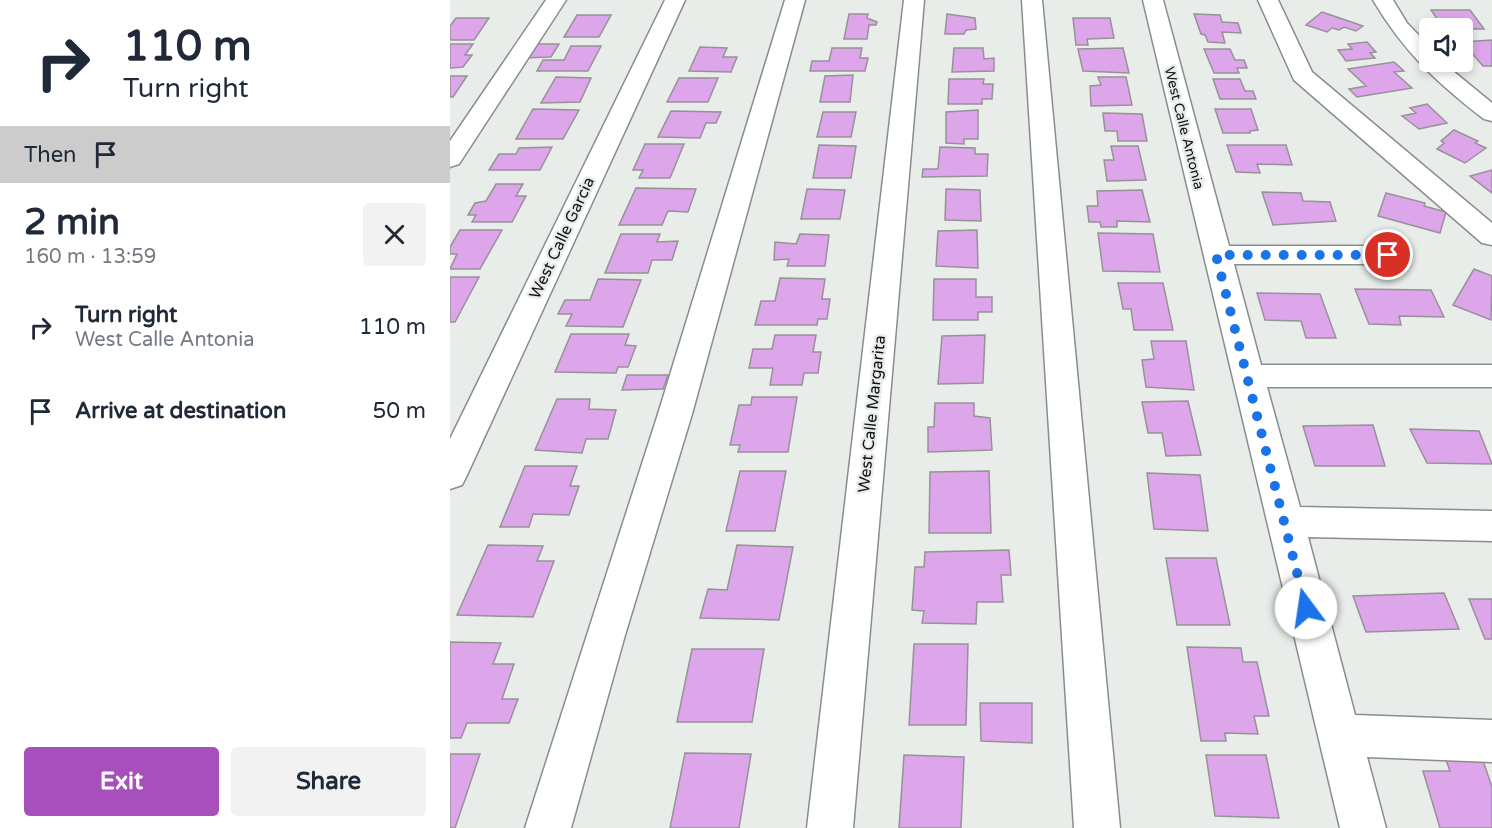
<!DOCTYPE html>
<meta charset="utf-8">
<style>
:root{--surface:#fff;--page:#f2f2f3;--text:#1f2937;--muted:#747a83;--accent:#a64fbd}
body{margin:0;font-family:"Varela Round",sans-serif;background:var(--page);color:var(--text);height:100vh;display:flex;flex-direction:column;font-size:22px;white-space:nowrap}
*{box-sizing:border-box;margin:0}
p{font-size:20px;color:var(--muted)}
.icon{flex:none;width:33px;height:33px;fill:none;stroke:currentColor;stroke-width:2;stroke-linecap:round;stroke-linejoin:round}
.map{position:relative;flex:1;overflow:hidden}
.details{display:flex;flex-direction:column;background:var(--surface);width:450px}
.details>*{flex:none}
.banner{background:#fff;color:var(--text);overflow:hidden}
.controls{position:absolute;left:969px;top:18px;display:grid;gap:12px}
.controls a{display:grid;place-items:center;width:54px;height:54px;border-radius:6px;background:var(--surface);box-shadow:0 3px 9px #0003;font-size:30px}
.pin{position:absolute;display:grid;place-items:center;width:51px;height:51px;color:#fff;margin:-26px;border:3px solid #fff;border-radius:50%;box-shadow:0 2px 6px #0007}
.me{position:absolute;width:66px;margin:-33px;rotate:346deg;stroke-linejoin:round;filter:drop-shadow(0 0 4px #0008)}
.turn{display:flex;align-items:center;gap:21px;height:126px;padding:0 24px;font-size:27px}
.turn .icon{width:78px;height:78px;stroke-width:2.5}
.turn b{display:block;font-size:42px;line-height:51px}
.then{display:flex;align-items:center;height:57px;padding:0 24px;background:#0003;gap:12px;font-size:22px}
.round{display:grid;place-items:center;flex:none;width:63px;height:63px;border-radius:6px;background:var(--page)}
.headline{display:flex;align-items:center;justify-content:space-between;height:102px;padding:0 24px}
h1{font-size:36px;font-weight:700;line-height:45px}
.button{display:flex;gap:12px;margin-top:auto;padding:12px 24px}
.button a{flex:1;height:69px;border-radius:6px;background:var(--accent);color:#fff;font-size:24px;font-weight:700;line-height:69px;text-align:center}
.button a+a{background:var(--page);color:var(--text)}
ul{padding:0;list-style:none}
li{display:flex;align-items:center;gap:18px;height:84px;padding:0 24px}
li div{flex:1}
li b{display:block;font-size:22px}
li em{font-style:normal}
main{display:flex;flex:1;min-height:0}
.map>svg:first-child{display:block}
.building{fill:#dda6eb;stroke:#969296;stroke-width:1.5}
.lines{fill:none;stroke-linecap:round;stroke-linejoin:round}
.minor-casing{stroke:#8a8e8b;stroke-width:3}
.minor{fill:#fff;fill-rule:evenodd}
.route{stroke:#1a73e8;stroke-width:10;stroke-dasharray:0 18}
.labels{text-anchor:middle;dominant-baseline:central;stroke-width:5;stroke-linejoin:round;paint-order:stroke}
.far-street-label{font-size:14px;fill:#111312;stroke:#e9edea}
.street-label{font-size:16px;fill:#111312;stroke:#e9edea}
</style>
<main>
<section class="details">
<div class="banner">
<div class="turn"><svg class="icon" aria-label="right" viewBox="0 0 24 24"><path d="M7 20v-9h11M14 6l5 5-5 5"/></svg><div><b>110 m</b>Turn right</div></div>
<div class="then">Then<svg class="icon" aria-label="arrive" viewBox="0 0 24 24"><path d="M6 21V4h12l-3 4 3 4H6"/></svg></div>
</div>
<div class="headline"><div><h1>2 min</h1><p>160 m · 13:59</p></div><a class="round"><svg class="icon" aria-label="close" viewBox="0 0 24 24"><path d="M6 6l12 12M18 6L6 18"/></svg></a></div>
<ul>
<li><svg class="icon" aria-label="right" viewBox="0 0 24 24"><path d="M7 20v-9h11M14 6l5 5-5 5"/></svg><div><b>Turn right</b><p>West Calle Antonia</p></div><em>110 m</em></li>
<li><svg class="icon" aria-label="arrive" viewBox="0 0 24 24"><path d="M6 21V4h12l-3 4 3 4H6"/></svg><div><b>Arrive at destination</b></div><em>50 m</em></li>
</ul>
<div class="button"><a>Exit</a><a>Share</a></div>
</section>
<div class="map">
<svg width="1042" height="828" viewBox="0 0 1042 828">
<rect width="100%" height="100%" fill="#e9edea"/>
<path class="building" d="M 981,10 L 1020,10 L 1034,29 L 1015,29 L 1019,34 L 1012,34 L 1012,28 L 980,28 L 976,23 L 990,23 Z
M 872,12 L 913,26 L 906,31 L 894,27 L 889,30 L 882,28 L 877,32 L 856,25 Z
M 399,14 L 418,14 L 417,18 L 427,22 L 426,25 L 419,25 L 417,39 L 394,39 Z
M 497,14 L 525,18 L 526,29 L 516,30 L 514,34 L 495,34 Z
M 744,14 L 770,15 L 772,22 L 788,23 L 791,33 L 772,32 L 775,43 L 758,42 L 755,35 L 751,34 Z
M 127,15 L 161,15 L 149,37 L 114,37 Z
M 6,18 L 39,18 L 24,40 L 0,40 L 0,26 Z
M 623,18 L 660,18 L 664,38 L 637,39 L 638,45 L 626,45 Z
M 1042,40 L 1042,66 L 1033,66 L 1012,42 Z
M 917,42 L 926,52 L 920,53 L 925,58 L 896,61 L 888,50 L 902,49 L 898,44 Z
M 0,44 L 23,44 L 15,55 L 22,55 L 13,67 L 0,68 Z
M 81,44 L 109,44 L 101,57 L 73,58 Z
M 121,46 L 151,46 L 138,71 L 87,71 L 93,60 L 114,60 Z
M 250,47 L 277,48 L 273,57 L 287,57 L 281,72 L 239,71 Z
M 382,48 L 412,48 L 410,58 L 418,58 L 415,71 L 360,71 L 362,61 L 379,61 Z
M 504,48 L 533,48 L 534,59 L 544,58 L 544,71 L 502,72 Z
M 673,48 L 679,73 L 633,71 L 628,49 Z
M 754,49 L 780,49 L 785,60 L 794,60 L 797,68 L 787,68 L 789,73 L 764,73 Z
M 944,62 L 954,71 L 944,72 L 962,88 L 907,97 L 899,89 L 916,86 L 898,69 Z
M 403,75 L 400,102 L 370,102 L 375,76 Z
M 0,76 L 17,76 L 3,97 L 0,97 Z
M 106,77 L 141,78 L 130,102 L 91,103 Z
M 648,77 L 676,77 L 682,105 L 641,106 L 640,86 L 651,85 Z
M 229,78 L 268,78 L 258,102 L 217,102 Z
M 499,79 L 534,79 L 533,84 L 543,84 L 542,99 L 532,99 L 532,104 L 498,104 Z
M 763,79 L 790,79 L 795,91 L 803,91 L 806,99 L 770,99 Z
M 977,104 L 997,123 L 969,129 L 952,116 L 966,113 L 960,108 Z
M 83,109 L 129,110 L 113,139 L 66,139 Z
M 765,109 L 801,109 L 808,130 L 800,131 L 800,133 L 773,133 Z
M 528,110 L 528,139 L 514,139 L 514,144 L 496,143 L 496,112 Z
M 221,111 L 271,112 L 266,123 L 256,123 L 250,138 L 208,137 Z
M 373,112 L 406,112 L 401,137 L 367,137 Z
M 653,113 L 692,114 L 697,141 L 668,141 L 667,131 L 655,131 Z
M 1004,130 L 1028,141 L 1025,143 L 1036,148 L 1015,163 L 987,149 L 994,143 L 991,141 Z
M 195,144 L 234,144 L 220,178 L 189,178 L 193,170 L 183,170 Z
M 369,145 L 406,146 L 401,178 L 363,178 Z
M 777,145 L 836,145 L 842,165 L 807,164 L 810,173 L 786,172 Z
M 661,146 L 688,146 L 696,180 L 657,181 L 654,160 L 664,160 Z
M 102,147 L 90,170 L 39,170 L 49,154 L 66,154 L 69,148 Z
M 490,147 L 525,148 L 525,154 L 538,154 L 537,176 L 472,177 L 473,169 L 488,169 Z
M 1042,170 L 1042,193 L 1020,176 Z
M 46,184 L 73,184 L 66,196 L 76,196 L 62,222 L 22,222 L 26,215 L 18,215 L 25,203 L 36,201 Z
M 186,188 L 246,189 L 238,212 L 218,211 L 212,225 L 169,225 Z
M 357,189 L 395,190 L 390,219 L 351,219 Z
M 496,189 L 530,190 L 531,221 L 495,220 Z
M 692,190 L 700,222 L 667,221 L 667,227 L 651,227 L 650,222 L 639,222 L 637,206 L 648,206 L 647,191 Z
M 812,192 L 851,193 L 853,201 L 880,202 L 886,221 L 823,225 Z
M 936,193 L 975,203 L 974,206 L 996,212 L 990,233 L 928,216 Z
M 10,230 L 52,230 L 30,269 L 0,269 L 7,254 L 0,254 L 0,247 Z
M 527,230 L 528,268 L 486,266 L 488,231 Z
M 648,233 L 703,234 L 710,272 L 653,271 Z
M 171,234 L 210,234 L 207,242 L 228,241 L 222,260 L 202,260 L 198,273 L 155,273 Z
M 350,234 L 379,235 L 375,266 L 337,266 L 339,259 L 324,260 L 325,242 L 346,244 Z
M 1024,269 L 1042,276 L 1041,320 L 1003,305 Z
M 0,277 L 29,277 L 5,322 L 0,322 Z
M 330,278 L 375,279 L 372,299 L 380,299 L 377,319 L 368,319 L 367,325 L 305,325 L 311,301 L 325,301 Z
M 148,279 L 191,280 L 173,327 L 116,326 L 122,314 L 108,314 L 115,300 L 140,300 Z
M 484,279 L 526,279 L 526,297 L 542,297 L 542,312 L 528,312 L 528,320 L 483,320 Z
M 668,283 L 713,283 L 723,330 L 684,330 L 681,309 L 673,309 Z
M 905,289 L 981,290 L 994,317 L 949,316 L 951,325 L 919,324 Z
M 807,293 L 870,294 L 886,338 L 856,338 L 851,321 L 815,320 Z
M 121,334 L 179,334 L 175,345 L 186,346 L 178,367 L 168,367 L 166,373 L 105,372 Z
M 325,335 L 366,335 L 363,352 L 371,352 L 368,373 L 354,373 L 352,385 L 320,385 L 323,368 L 299,368 L 303,349 L 322,349 Z
M 535,335 L 533,383 L 488,384 L 492,336 Z
M 701,341 L 736,341 L 744,390 L 696,387 L 692,360 L 704,359 Z
M 177,375 L 218,375 L 213,389 L 172,390 Z
M 302,397 L 347,397 L 338,452 L 288,452 L 290,445 L 280,445 L 289,405 L 301,405 Z
M 107,399 L 140,399 L 139,409 L 166,410 L 158,439 L 136,439 L 132,453 L 85,450 Z
M 738,401 L 751,455 L 716,456 L 712,433 L 698,433 L 692,402 Z
M 485,403 L 524,403 L 524,416 L 540,418 L 542,450 L 478,452 L 478,427 L 484,427 Z
M 923,425 L 935,466 L 865,466 L 853,426 Z
M 960,429 L 1029,431 L 1042,464 L 977,463 Z
M 75,466 L 127,466 L 120,486 L 129,486 L 119,515 L 83,514 L 79,527 L 50,527 Z
M 290,471 L 336,471 L 325,531 L 276,531 Z
M 539,471 L 541,533 L 479,533 L 480,472 Z
M 697,473 L 750,475 L 758,531 L 704,529 Z
M 38,545 L 93,546 L 87,561 L 104,561 L 83,617 L 7,615 Z
M 287,545 L 343,547 L 329,620 L 250,618 L 258,589 L 277,590 Z
M 559,550 L 561,575 L 551,575 L 553,602 L 527,602 L 526,624 L 472,623 L 474,611 L 462,610 L 465,567 L 474,567 L 475,552 Z
M 716,558 L 766,558 L 780,625 L 727,625 Z
M 994,593 L 1009,629 L 916,632 L 903,596 Z
M 1019,599 L 1042,599 L 1042,639 L 1035,639 Z
M 0,642 L 51,643 L 43,664 L 64,664 L 52,699 L 68,699 L 59,723 L 17,723 L 11,738 L 0,738 Z
M 464,644 L 518,644 L 516,725 L 459,725 Z
M 737,647 L 791,648 L 793,662 L 807,662 L 819,716 L 804,716 L 808,734 L 775,733 L 776,741 L 751,741 Z
M 242,649 L 314,649 L 302,722 L 227,722 Z
M 530,703 L 582,703 L 582,743 L 531,741 Z
M 993,752 L 1030,752 L 1042,787 L 1042,828 L 990,828 L 973,771 L 1000,771 Z
M 235,753 L 301,754 L 289,828 L 220,828 Z
M 0,754 L 30,754 L 5,828 L 0,828 Z
M 454,755 L 514,757 L 511,828 L 449,828 Z
M 756,755 L 816,755 L 829,818 L 765,816 Z"/>
<g class="lines">
<g class="minor-casing">
<path id="minor" d="M 96,0 L 116,0 L 9,164 L 0,167 L 0,141 Z
M 215,0 L 235,0 L 17,475 L 12,485 L 0,489 L 0,439 Z
M 335,0 L 355,0 L 242,414 L 175,635 L 121,828 L 75,828 L 208,414 Z
M 454,0 L 474,0 L 403,828 L 357,828 Z
M 572,0 L 592,0 L 670,828 L 624,828 Z
M 693,0 L 713,0 L 779,246 L 938,246 L 948,249 L 952,255 L 948,261 L 938,264 L 784,264 L 811,365 L 1042,365 L 1042,387 L 817,387 L 850,507 L 1042,511 L 1042,541 L 858,537 L 905,715 L 1042,720 L 1042,762 L 917,757 L 936,828 L 890,828 Z
M 808,0 L 828,0 L 862,72 L 1042,223 L 1042,245 L 1032,243 L 844,80 Z
M 923,0 L 943,0 L 957,23 L 980,47 L 980,62 L 992,62 L 1042,103 L 1042,121 L 1034,119 C 986,82 954,52 923,0 Z"/>
</g>
<use href="#minor" class="minor"/>
</g>
<g class="lines">
<path class="route" d="M 856,608 L 766,255 L 938,255"/>
</g>
<g class="labels">
<g class="far-street-label">
<text transform="translate(734 128) rotate(76)">West Calle Antonia</text>
</g>
<g class="street-label">
<text transform="translate(112 238) rotate(-65)">West Calle Garcia</text>
<text transform="translate(422 414) rotate(-84)">West Calle Margarita</text>
</g>
</g>
</svg>
<div class="controls">
<a><svg class="icon" aria-label="sound" viewBox="0 0 24 24"><path d="M4 9h4l5-4v14l-5-4H4zM17 9q2 3 0 6"/></svg></a>
</div>
<div class="pin" style="left:938px;top:255px;background:#d93025"><svg class="icon" aria-label="arrive" viewBox="0 0 24 24"><path d="M6 21V4h12l-3 4 3 4H6"/></svg></div>
<svg class="me" style="left:856px;top:608px" viewBox="-20 -20 40 40"><circle r="19" fill="#fff"/><path d="M0-13L10 11 0 6-10 11z" fill="#1a73e8"/></svg>
</div>
</main>
